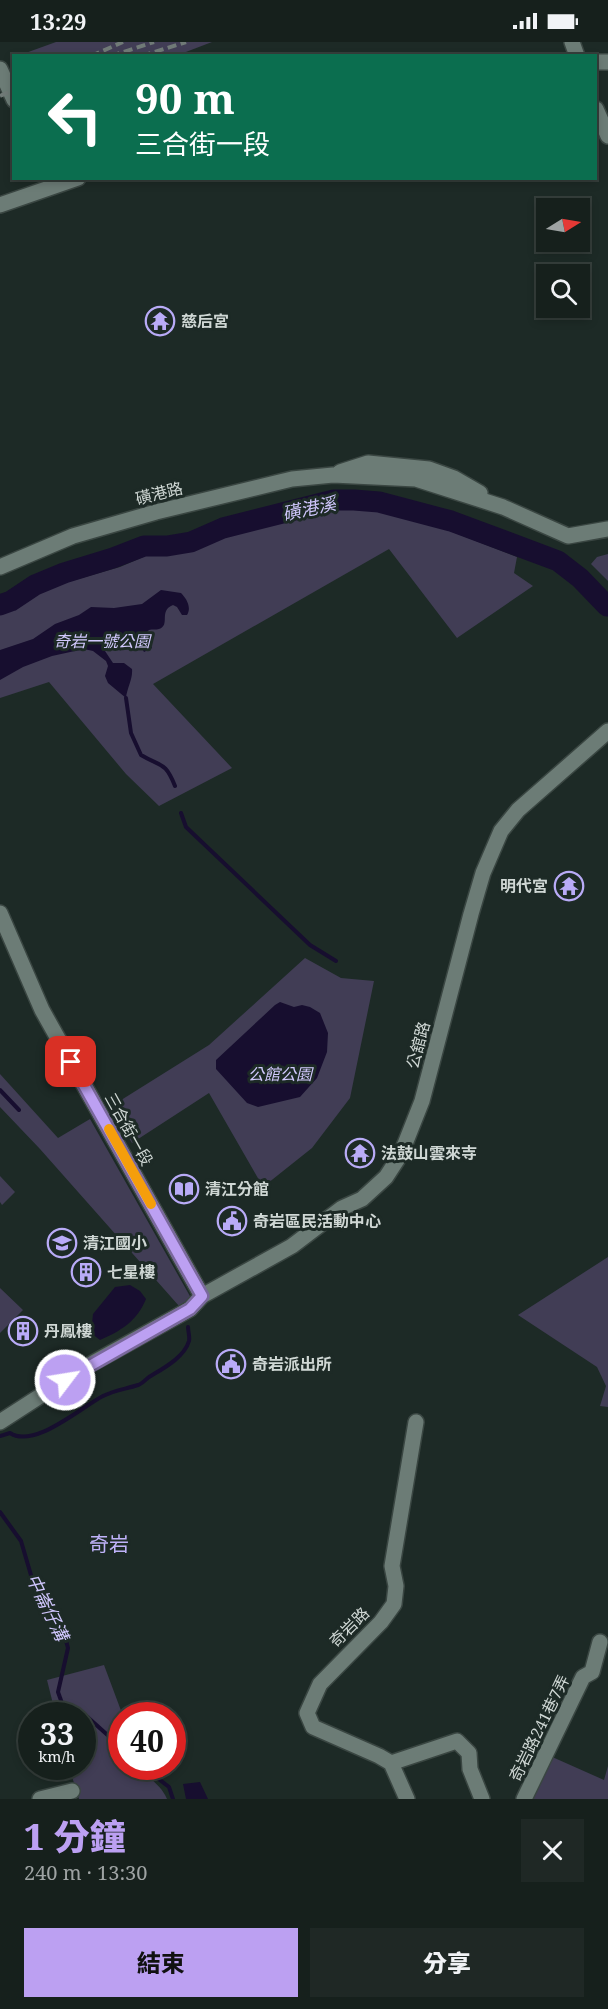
<!DOCTYPE html>
<html lang="zh-TW">
<meta charset="utf-8">
<style>
:root{--surface:#16201c;--page:#1f2825;--text:#f1f3f6;--muted:#9ea3a3;--line:#353e3b;--accent:#bca0f2}
body{margin:0;font-family:"Noto Serif","Noto Sans TC",serif;background:var(--page);color:var(--text);height:100vh;display:flex;flex-direction:column;font-size:22px;white-space:nowrap}
*{box-sizing:border-box;margin:0}
p{font-size:20px;color:var(--muted)}
.icon{flex:none;width:33px;height:33px;fill:none;stroke:currentColor;stroke-width:2;stroke-linecap:round;stroke-linejoin:round}
.map{position:relative;height:1757px;overflow:hidden}
.drawer{display:flex;flex-direction:column;background:var(--surface);flex:1}
.drawer>*{flex:none}
.top-card{position:absolute;left:12px;top:12px;width:585px;height:126px;border-radius:0px;box-shadow:0 3px 9px #0003,0 0 0 2px var(--line);background:#0b6e4f;color:#fff;overflow:hidden}
.needle{width:39px;rotate:79deg}
.tools{position:absolute;left:536px;top:156px;display:grid;gap:12px}
.tools a{display:grid;place-items:center;width:54px;height:54px;border-radius:0px;background:var(--surface);box-shadow:0 3px 9px #0003,0 0 0 2px var(--line);font-size:30px}
.speed{position:absolute;left:18px;top:1660px;display:flex;gap:12px;font-size:30px;font-weight:700;text-align:center}
.speed>*{display:grid;place-content:center;width:78px;height:78px;border-radius:50%;background:var(--surface);box-shadow:0 3px 9px #0003,0 0 0 2px var(--line);line-height:1}
.speed small{font-size:15px;font-weight:400}
.speed .limit{border:9px solid #d22;background:#fff;color:#111}
.pin{position:absolute;display:grid;place-items:center;width:51px;height:51px;color:#fff;margin:-26px;border-radius:12px;box-shadow:0 3px 9px #0006}
.me{position:absolute;width:66px;margin:-33px;rotate:59deg;stroke-linejoin:round;filter:drop-shadow(0 0 4px #0008)}
.turn{display:flex;align-items:center;gap:21px;height:126px;padding:0 24px;font-size:27px}
.turn .icon{width:78px;height:78px;stroke-width:2.5}
.turn b{display:block;font-size:42px;line-height:51px}
.round{display:grid;place-items:center;flex:none;width:63px;height:63px;border-radius:0px;background:var(--page)}
.head{display:flex;align-items:center;justify-content:space-between;height:102px;padding:0 24px}
h1{font-size:36px;font-weight:800;line-height:45px;color:var(--accent)}
.button{display:flex;gap:12px;margin-top:auto;padding:12px 24px}
.button a{flex:1;height:69px;border-radius:0px;background:var(--accent);color:#111;font-size:24px;font-weight:800;line-height:69px;text-align:center}
.button a+a{background:var(--page);color:var(--text)}
.status{display:flex;justify-content:space-between;align-items:center;height:42px;padding:0 30px;background:var(--surface);direction:ltr}
.status svg{height:16px;fill:currentColor}
.map>svg:first-child{display:block}
.green{fill:#413d55}
.water{fill:#170e2f}
.lines{fill:none;stroke-linecap:round;stroke-linejoin:round}
.stream{stroke:#170e2f;stroke-width:4}
.river{stroke:#170e2f;stroke-width:21}
.minor-casing{stroke:#3a4642;stroke-width:18}
.minor{stroke:#6c7c76;stroke-width:15}
.rail{stroke:#707a77;stroke-width:4;stroke-dasharray:9 4.5;stroke-linecap:butt}
.route-casing{stroke:#7a689d;stroke-width:15}
.route{stroke:#bca0f2;stroke-width:10}
.slow{stroke:#f59e0b;stroke-width:10}
.labels{text-anchor:middle;dominant-baseline:central;stroke-width:6;stroke-linejoin:round;paint-order:stroke}
.poi-label{font-size:16px;font-weight:bold;fill:#cfd7d4;stroke:#1d2a26;text-anchor:start}
.street-label{font-size:16px;fill:#cfd7d4;stroke:#1d2a26}
.park-label{font-size:16px;font-style:italic;fill:#d2c9fe;stroke:#1d2a26}
.water-label{font-size:18px;font-style:italic;fill:#cec5fb;stroke:#1d2a26}
.quarter-label{font-size:20px;fill:#bfb2f9;stroke:#1d2a26}
</style>
<div class="status"><b>13:29</b><svg viewBox="0 0 49 12"><path d="M0 12V9h3v3zM5 12V6h3v6zM10 12V3h3v9zM15 12V0h3v12zM26 1h20v11H26zM47 4h2v5h-2z"/></svg></div>
<div class="map">
<svg width="608" height="1757" viewBox="0 0 608 1757">
<rect width="100%" height="100%" fill="#1d2a26"/>
<path class="green" d="M 56,0 L 212,0 L 178,13 L 20,13 Z
M 348,463 L 381,467 L 427,480 L 517,515 L 514,531 L 533,544 L 457,596 L 389,507 L 153,642 L 232,726 L 159,764 L 126,732 L 49,640 L 0,656 L 0,570 L 39,550 L 61,542 L 120,525 L 148,513 L 181,510 L 217,494 L 330,464 Z
M 608,512 L 608,539 L 591,522 L 597,515 Z
M 305,916 L 341,936 L 374,939 L 350,1056 L 312,1106 L 263,1145 L 209,1051 L 132,1101 L 110,1065 L 209,1003 Z
M 0,1032 L 58,1096 L 90,1077 L 191,1256 L 179,1264 L 40,1107 L 0,1065 Z
M 0,1134 L 15,1150 L 2,1163 L 0,1160 Z
M 608,1215 L 608,1365 L 600,1364 L 606,1344 L 597,1325 L 518,1273 Z
M 0,1246 L 23,1268 L 0,1291 Z
M 104,1623 L 123,1674 L 122,1674 L 122,1725 L 143,1725 C 148,1738 161,1742 167,1757 L 79,1757 L 69,1725 L 82,1725 L 82,1674 L 56,1674 L 47,1638 Z
M 550,1714 L 604,1738 L 608,1724 L 608,1757 L 532,1757 Z"/>
<path class="water" d="M 161,548 L 181,551 C 186,556 192,565 187,573 L 182,573 L 177,565 L 173,563 C 158,569 171,583 159,587 C 156,588 152,587 149,588 L 146,591 L 152,606 L 144,610 C 140,603 139,597 130,597 L 124,601 L 117,594 L 112,595 L 105,609 L 113,621 L 124,621 L 132,627 C 133,637 127,646 126,656 L 108,641 L 105,634 L 108,624 L 106,619 L 93,609 L 84,607 L 52,614 L 23,625 L 0,638 L 0,608 L 33,597 L 55,582 L 79,573 L 91,565 L 114,566 L 142,562 Z
M 280,960 L 294,965 L 302,963 L 310,965 L 320,971 L 328,991 L 327,1010 L 317,1036 L 300,1055 L 258,1065 L 247,1061 L 216,1027 L 216,1018 L 275,963 Z
M 130,1243 L 140,1249 L 146,1257 C 137,1279 121,1289 100,1298 L 91,1291 L 93,1272 L 115,1245 Z
M 200,1740 L 208,1757 L 186,1757 L 183,1742 Z"/>
<g class="lines">
<path class="stream" d="M 126,656 L 131,691 L 141,713 C 161,725 165,719 175,744
M 181,771 L 186,785 L 310,903 L 336,919
M 0,1048 L 19,1068
M 0,1394 L 10,1391 C 34,1407 80,1366 103,1354 C 115,1348 126,1347 138,1343 C 142,1342 145,1338 149,1335 C 162,1327 184,1316 189,1299 C 190,1295 188,1289 188,1285
M 0,1470 L 21,1499 L 33,1540 L 65,1595 L 68,1606 L 58,1650 L 63,1664 L 72,1670 L 83,1671 L 122,1706
M 143,1725 L 169,1745 L 173,1757"/>
<path class="river" d="M 0,563 L 11,559 L 35,543 L 64,531 L 113,516 L 144,504 L 167,504 L 191,500 L 223,486 L 334,458 L 354,458 L 379,460 L 451,479 L 558,519 L 580,536 L 607,564"/>
<g class="minor-casing">
<path id="minor" d="M 572,0 L 577,14
M 596,20 L 608,20
M 0,27 L 14,58
M 596,67 L 608,94
M 0,163 L 78,136
M 340,430 L 368,421 L 429,427 L 454,436 L 480,451
M 0,525 L 73,494 L 156,470 L 292,437 L 333,433 L 416,437 L 503,465 L 568,494 L 608,487
M 0,871 L 42,968 L 202,1254
M 0,1380 L 82,1327 L 190,1267 L 202,1254 L 292,1204 L 342,1166 L 362,1157 L 386,1135 L 401,1112 L 422,1059 L 471,872 L 483,831 L 501,789 L 518,768 L 608,689
M 391,1721 L 457,1699 L 469,1711 L 470,1727 L 482,1757
M 40,1757 L 72,1749
M 407,1757 L 391,1721 L 379,1714 L 313,1685 L 307,1671 L 320,1642 L 381,1580 L 394,1562 L 396,1544 L 392,1524 L 416,1380
M 524,1757 L 583,1635 L 592,1630 L 600,1600"/>
</g>
<use href="#minor" class="minor"/>
<path class="rail" d="M 91,14 L 123,0
M 111,14 L 154,0
M 142,14 L 186,0
M 0,54 L 14,48"/>
</g>
<g class="lines">
<g class="route-casing">
<path id="route" d="M 65,1338 L 190,1267 L 202,1254 L 71,1020"/>
</g>
<use href="#route" class="route"/>
<path class="slow" d="M 109,1087 L 151,1162"/>
</g>
<defs>
<g id="temple-ring" transform="scale(1.5)"><circle r="9.5" fill="#1d2a26" stroke="#b9abf7" stroke-width="1.5"/><path d="M0-6L5-2H3V0L6.5 2.5H4V6H1.5V3h-3V6H-4V2.5H-6.5L-3 0V-2H-5Z" fill="#b9abf7"/></g>
<g id="library-ring" transform="scale(1.5)"><circle r="9.5" fill="#1d2a26" stroke="#b9abf7" stroke-width="1.5"/><path d="M-6-4Q-3-5.5-.7-3.5V5Q-3 3-6 4ZM6-4Q3-5.5 .7-3.5V5Q3 3 6 4Z" fill="#b9abf7"/></g>
<g id="civic-ring" transform="scale(1.5)"><circle r="9.5" fill="#1d2a26" stroke="#b9abf7" stroke-width="1.5"/><path d="M-.6-6.5H3V-4.5H.6V-3L4-1V1h2V6H-6V1h2V-1L-.6-3ZM-1.2 2.5V6h2.4V2.5Z" fill="#b9abf7"/></g>
<g id="school-ring" transform="scale(1.5)"><circle r="9.5" fill="#1d2a26" stroke="#b9abf7" stroke-width="1.5"/><path d="M0-5L7-2L0 1L-7-2ZM-4 1L0 2.5L4 1V4Q0 6-4 4Z" fill="#b9abf7"/></g>
<g id="building-ring" transform="scale(1.5)"><circle r="9.5" fill="#1d2a26" stroke="#b9abf7" stroke-width="1.5"/><path d="M-4-6H4V6H1V3H-1V6H-4ZM-2.5-4.3h1.7v1.8h-1.7ZM.8-4.3h1.7v1.8H.8ZM-2.5-1h1.7V.8h-1.7ZM.8-1h1.7V.8H.8Z" fill="#b9abf7"/></g>
</defs>
<g fill-rule="evenodd">
<use href="#temple-ring" x="160" y="279"/>
<use href="#temple-ring" x="569" y="844"/>
<use href="#temple-ring" x="360" y="1111"/>
<use href="#library-ring" x="184" y="1147"/>
<use href="#civic-ring" x="232" y="1179"/>
<use href="#school-ring" x="62" y="1201"/>
<use href="#building-ring" x="86" y="1230"/>
<use href="#building-ring" x="23" y="1289"/>
<use href="#civic-ring" x="231" y="1322"/>
</g>
<g class="labels">
<g class="poi-label">
<text x="181" y="279">慈后宮</text>
<text x="548" y="844" text-anchor="end">明代宮</text>
<text x="381" y="1111">法鼓山雲來寺</text>
<text x="205" y="1147">清江分館</text>
<text x="253" y="1179">奇岩區民活動中心</text>
<text x="83" y="1201">清江國小</text>
<text x="107" y="1230">七星樓</text>
<text x="44" y="1289">丹鳳樓</text>
<text x="252" y="1322">奇岩派出所</text>
</g>
<g class="street-label">
<text transform="translate(159 451) rotate(-14)">磺港路</text>
<text transform="translate(418 1003) rotate(-75)">公舘路</text>
<text transform="translate(129 1087) rotate(61)">三合街一段</text>
<text transform="translate(349 1585) rotate(-45)">奇岩路</text>
<text transform="translate(539 1686) rotate(-64)">奇岩路241巷7弄</text>
</g>
<g class="park-label">
<text x="102" y="599">奇岩一號公園</text>
<text x="280" y="1032">公館公園</text>
</g>
<g class="water-label">
<text transform="translate(309 466) rotate(-12)">磺港溪</text>
<text transform="translate(48 1565) rotate(64)">中崙仔溝</text>
</g>
<g class="quarter-label">
<text x="109" y="1501">奇岩</text>
</g>
</g>
</svg>
<div class="tools">
<a><svg class="needle" viewBox="-14 -14 28 28"><path d="M0-13l5 13h-10z" fill="#e53935"/><path d="M0 13l5-13h-10z" fill="#9ea3a3"/></svg></a>
<a><svg class="icon" aria-label="search" viewBox="0 0 24 24"><circle cx="10" cy="10" r="6"/><path d="M15 15l6 6"/></svg></a>
</div>
<div class="speed"><div>33<small>km/h</small></div><div class="limit">40</div></div>
<div class="pin" style="left:71px;top:1020px;background:#d93025"><svg class="icon" aria-label="arrive" viewBox="0 0 24 24"><path d="M6 21V4h12l-3 4 3 4H6"/></svg></div>
<svg class="me" style="left:65px;top:1338px" viewBox="-20 -20 40 40"><circle r="17" fill="#bca0f2" stroke="#fff" stroke-width="3"/><path d="M0-11L8 9 0 5-8 9z" fill="#fff"/></svg>
<div class="top-card">
<div class="turn"><svg class="icon" aria-label="left" viewBox="0 0 24 24"><path d="M17 20v-9H6M10 6l-5 5 5 5"/></svg><div><b>90 m</b>三合街一段</div></div>
</div>
</div>
<section class="drawer">
<div class="head"><div><h1>1 分鐘</h1><p>240 m · 13:30</p></div><a class="round"><svg class="icon" aria-label="close" viewBox="0 0 24 24"><path d="M6 6l12 12M18 6L6 18"/></svg></a></div>
<div class="button"><a>結束</a><a>分享</a></div>
</section>
